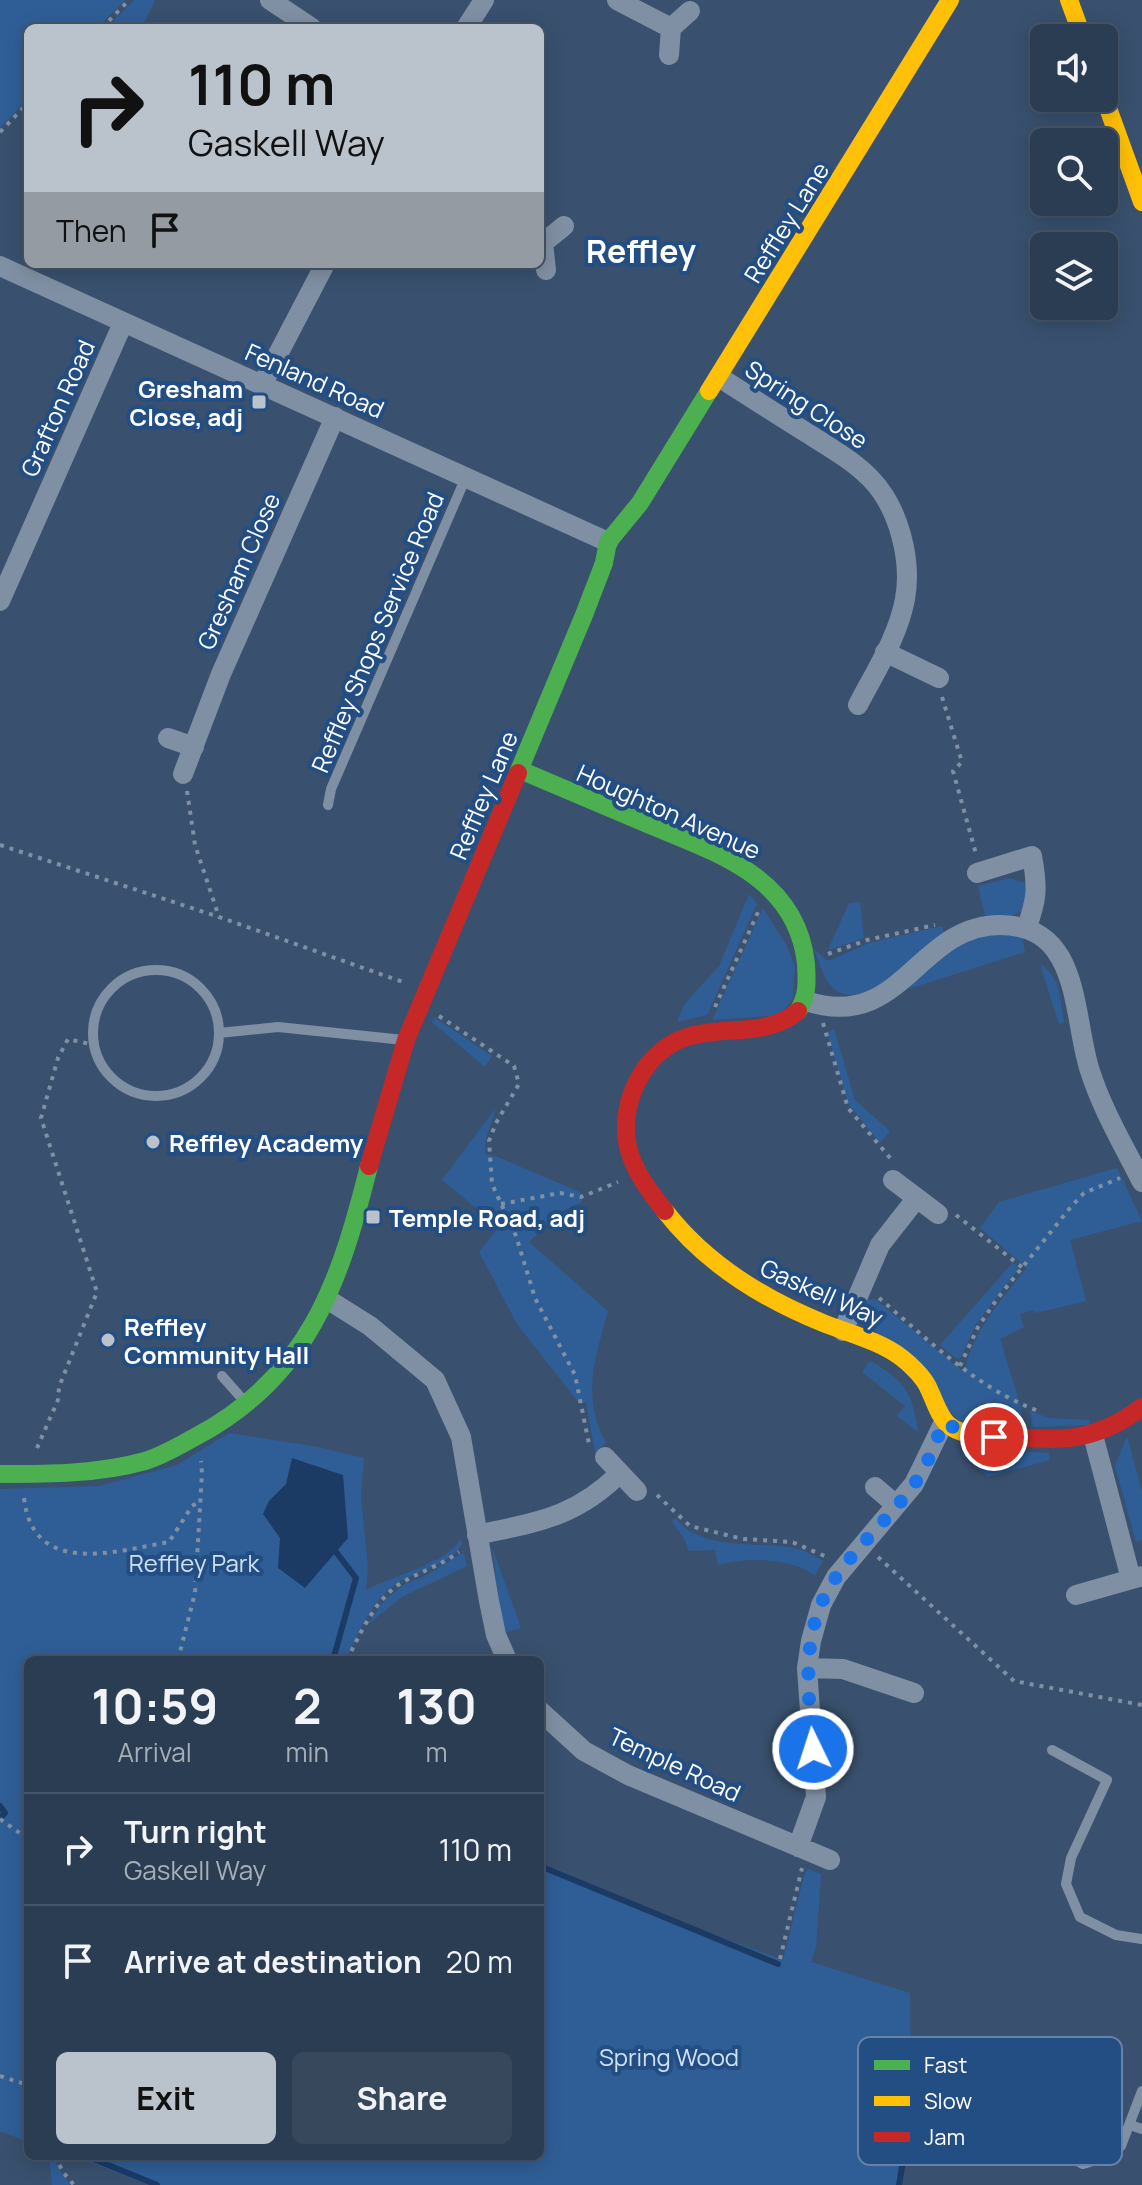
<!DOCTYPE html>
<style>
:root{--surface:#2b3d52;--page:#37485c;--text:#f1f3f6;--muted:#a6aeb8;--line:#475669;--accent:#bac2cc}
body{margin:0;font-family:Manrope,sans-serif;background:var(--page);color:var(--text);height:100vh;display:flex;flex-direction:column;font-size:30px;white-space:nowrap}
*{box-sizing:border-box;margin:0}
p{font-size:26px;color:var(--muted)}
.icon{flex:none;width:44px;height:44px;fill:none;stroke:currentColor;stroke-width:2;stroke-linecap:round;stroke-linejoin:round}
.map{position:relative;flex:1;overflow:hidden}
.panel{position:absolute;left:24px;top:1656px;width:520px;height:504px;display:flex;flex-direction:column;background:var(--surface);border-radius:12px;box-shadow:0 4px 20px #0003,0 0 0 2px var(--line)}
.panel>*{flex:none}
.guide{position:absolute;left:24px;top:24px;width:520px;height:244px;border-radius:12px;box-shadow:0 4px 20px #0003,0 0 0 2px var(--line);background:#bac2cc;color:#111;overflow:hidden}
.tools{position:absolute;left:1030px;top:24px;display:grid;gap:16px}
.tools a{display:grid;place-items:center;width:88px;height:88px;border-radius:12px;background:var(--surface);box-shadow:0 4px 20px #0003,0 0 0 2px var(--line);font-size:40px}
.pin{position:absolute;display:grid;place-items:center;width:68px;height:68px;color:#fff;margin:-34px;border:4px solid #fff;border-radius:50%;box-shadow:0 2px 8px #0007}
.me{position:absolute;width:88px;margin:-44px;rotate:356deg;stroke-linejoin:round;filter:drop-shadow(0 0 6px #0008)}
.turn{display:flex;align-items:center;gap:28px;height:168px;padding:0 32px;font-size:36px}
.turn .icon{width:104px;height:104px;stroke-width:2.5}
.turn b{display:block;font-size:56px;line-height:68px}
.then{display:flex;align-items:center;height:76px;padding:0 32px;background:#0003;gap:16px;font-size:30px}
.eta{display:flex;justify-content:space-evenly;align-items:center;height:136px;text-align:center}
.eta b{font-size:48px;font-weight:700;line-height:56px}
.action{display:flex;gap:16px;margin-top:auto;padding:16px 32px}
.action a{flex:1;height:92px;border-radius:12px;background:var(--accent);color:#111;font-size:32px;font-weight:700;line-height:92px;text-align:center}
.action a+a{background:var(--page);color:var(--text)}
ul{padding:0;list-style:none}
li{display:flex;align-items:center;gap:24px;height:112px;padding:0 32px;border-top:2px solid var(--line)}
li div{flex:1}
li b{display:block;font-size:30px}
li em{font-style:normal}
.map>svg:first-child{display:block}
.green{fill:#2f5e96}
.water{fill:#1b3b65}
.lines{fill:none;stroke-linecap:round;stroke-linejoin:round}
.stream{stroke:#1b3b65;stroke-width:6}
.path{stroke:#8090a4;stroke-width:4;stroke-dasharray:4 6;stroke-linecap:butt}
.lane{stroke:#8090a4;stroke-width:10}
.street{stroke:#8090a4;stroke-width:20}
.fast{stroke:#4caf50;stroke-width:18}
.slow{stroke:#ffc107;stroke-width:18}
.jam{stroke:#c62828;stroke-width:18}
.route{stroke:#1a73e8;stroke-width:14;stroke-dasharray:0 25.2}
.poi-dot{fill:#bac2cc;stroke:#234e84;stroke-width:3}
.labels{text-anchor:middle;dominant-baseline:central;stroke-width:8;stroke-linejoin:round;paint-order:stroke}
.street-label{font-size:24px;fill:#fff;stroke:#234e84}
.poi-label{font-size:24px;font-weight:bold;fill:#fff;stroke:#234e84;text-anchor:start}
.park-label{font-size:24px;fill:#d0e1f6;stroke:#234e84}
.district-label{font-size:32px;font-weight:bold;fill:#fff;stroke:#234e84}
.key{fill:#234e84;stroke:#6583a9;stroke-width:2}
.key-label{font-size:22px;fill:#fff}
</style>
<div class="map">
<svg width="1142" height="2185" viewBox="0 0 1142 2185">
<rect width="100%" height="100%" fill="#39516e"/>
<path class="green" d="M 0,0 L 125,0 L 97,28 L 28,28 L 28,99 L 0,128 Z
M 134,0 L 155,0 L 142,28 L 106,28 Z
M 1009,878 L 1025,883 L 1029,888 L 1026,909 L 1011,916 L 985,917 L 978,886 Z
M 749,894 L 757,904 L 707,1015 L 677,1022 L 684,1005 L 719,966 Z
M 860,902 L 864,938 L 828,950 L 849,903 Z
M 763,908 L 787,946 L 795,966 L 793,999 L 780,1015 L 712,1020 Z
M 942,926 L 944,932 C 922,951 864,1014 834,989 C 824,979 819,963 814,949 L 826,960 L 831,960 L 869,943 Z
M 986,933 L 1022,936 L 1025,952 L 911,988 L 908,982 L 949,949 Z
M 1040,964 C 1061,977 1060,1000 1064,1022 L 1059,1024 Z
M 434,1017 L 492,1056 L 485,1067 L 432,1022 Z
M 834,1029 L 855,1100 L 890,1131 L 880,1143 L 848,1103 L 827,1032 Z
M 496,1108 L 486,1138 L 485,1154 L 495,1156 L 582,1193 L 582,1202 L 560,1212 L 529,1242 L 608,1311 C 595,1358 581,1397 606,1443 L 595,1452 L 586,1402 L 579,1403 L 517,1324 L 479,1252 L 499,1227 L 442,1180 Z
M 1117,1168 L 1142,1221 L 1070,1240 L 1086,1301 L 1036,1313 L 1034,1310 L 1020,1314 L 1024,1327 L 1000,1339 L 1021,1407 L 1024,1428 L 961,1423 L 872,1328 L 865,1315 L 864,1300 L 875,1299 L 964,1372 C 973,1331 1000,1301 1027,1268 L 980,1228 L 999,1202 Z
M 1013,1262 L 1018,1267 L 1017,1271 L 976,1324 L 961,1357 L 957,1359 L 940,1345 Z
M 870,1361 C 905,1380 913,1394 918,1432 L 897,1416 L 905,1406 L 862,1372 Z
M 1030,1411 L 1049,1418 L 1090,1420 L 1089,1425 L 1033,1427 Z
M 229,1433 L 318,1447 L 364,1458 L 361,1497 L 368,1568 L 366,1590 C 392,1576 446,1564 461,1539 L 462,1544 C 449,1567 413,1570 393,1586 C 370,1603 358,1635 346,1660 L 28,1660 L 28,2142 L 0,2131 L 0,1489 L 99,1486 L 177,1465 Z
M 1127,1436 L 1142,1492 L 1142,1540 L 1136,1542 L 1115,1466 Z
M 971,1448 L 1049,1453 L 1050,1460 L 988,1477 L 962,1454 Z
M 675,1518 C 703,1552 757,1541 795,1548 C 805,1550 814,1556 823,1561 L 815,1575 C 787,1557 749,1557 718,1565 L 715,1550 L 689,1551 L 684,1538 L 672,1522 Z
M 492,1547 L 521,1628 L 506,1632 L 500,1612 Z
M 462,1553 L 464,1554 L 467,1566 L 402,1597 L 367,1625 L 385,1600 L 403,1585 L 425,1576 Z
M 540,1862 L 691,1926 L 783,1960 L 804,1876 L 808,1869 L 821,1874 L 816,1947 L 811,1962 L 910,1993 C 911,2057 911,2121 902,2185 L 148,2185 L 74,2156 L 540,2156 Z
M 49,2156 L 51,2156 L 70,2185 L 52,2185 Z"/>
<path class="water" d="M 292,1458 L 343,1475 L 348,1538 L 305,1588 L 278,1568 L 280,1538 L 263,1514 L 269,1501 L 286,1484 Z"/>
<g class="lines">
<path class="stream" d="M 333,1660 L 356,1578 L 336,1552
M 0,1806 L 5,1813 L 0,1818
M 540,1866 L 778,1964
M 86,2156 L 157,2185
M 899,2185 L 904,2155"/>
<path class="path" d="M 102,28 L 129,0
M 0,132 L 28,103
M 942,697 L 962,762 L 953,771 L 976,854
M 187,791 L 195,845 L 219,917
M 0,845 L 219,917 L 403,982
M 828,954 L 867,940 L 935,925
M 715,1007 L 759,910
M 439,1016 L 514,1066 L 519,1084 L 496,1123 L 489,1141 L 492,1184 L 516,1236 L 535,1298 L 575,1375 L 589,1444
M 823,1023 L 848,1108 L 891,1159
M 501,1204 L 560,1193 L 581,1197 L 618,1182
M 956,1215 L 1023,1268
M 879,1298 C 930,1341 977,1389 1041,1412
M 960,1366 L 978,1327 L 997,1299 L 1070,1208 L 1084,1193 L 1120,1178
M 37,1448 L 58,1400 L 59,1387 L 97,1292 L 41,1118 L 58,1058 L 68,1039 L 94,1045
M 657,1495 L 690,1526 L 743,1539 L 792,1542 L 827,1557
M 24,1498 C 33,1578 116,1551 169,1542 L 192,1506 L 200,1501
M 878,1557 L 1014,1681 L 1142,1705
M 178,1660 L 195,1593 L 202,1473 L 201,1461
M 347,1660 C 360,1634 376,1597 403,1582 C 422,1571 441,1565 459,1552
M 0,1819 L 28,1839
M 780,1959 L 802,1868
M 0,2076 L 28,2085
M 55,2156 L 63,2172 L 74,2185"/>
<path class="lane" d="M 328,805 L 331,789 L 466,477
M93 1033a63 63 0 1 1 126 0a63 63 0 1 1-126 0Z
M 219,1033 L 278,1027 L 404,1040
M 222,1376 L 245,1402
M 1052,1750 L 1107,1780 L 1071,1858 L 1066,1884 L 1080,1917 L 1116,1935 L 1142,1939
M 1007,2124 L 1083,2164 L 1109,2156 L 1121,2146 L 1142,2091
M 1130,2125 L 1142,2129
M 982,2140 L 1007,2124 L 1020,2086"/>
<path class="street" d="M 270,0 L 312,28
M 617,0 L 671,28
M 466,28 L 484,0
M 669,55 L 671,28 L 690,11
M 0,266 L 608,542
M 546,270 L 543,243 L 564,226
M 719,377 C 750,397 781,417 812,436 C 832,449 854,461 871,479 C 899,508 912,560 905,599 C 898,637 875,672 858,705
M 262,385 L 325,264
M 0,601 L 123,323
M 885,652 L 939,678
M 168,738 L 194,747
M 183,774 L 221,674 L 335,417
M 977,873 L 1032,856 C 1038,888 1037,900 1026,929
M 806,1001 C 902,1033 917,925 1000,925 C 1082,925 1072,1016 1090,1071 C 1102,1109 1124,1146 1142,1182
M 893,1180 L 938,1214
M 327,1299 L 370,1326 L 435,1380 L 461,1437 L 489,1601 L 496,1635 L 507,1660
M 843,1331 L 880,1245 L 916,1199
M 1093,1435 L 1131,1579
M 605,1457 L 637,1491
M 875,1487 L 896,1505
M 477,1535 C 536,1522 575,1518 620,1473
M 1076,1595 L 1142,1576
M 807,1668 L 843,1669 L 914,1693
M 540,1711 L 584,1751 L 628,1775 L 830,1860
M 798,1847 L 816,1797 L 807,1668 L 811,1641 L 821,1605 L 836,1577 L 914,1484 L 944,1422"/>
<path class="fast" d="M 520,770 C 562,788 603,805 645,823 C 714,852 797,876 806,964 C 807,981 808,996 798,1011
M 518,773 L 584,615 L 604,563 L 608,542 L 640,503 L 709,391
M 0,1474 C 48,1474 99,1474 145,1461 C 162,1456 179,1446 195,1437 C 309,1377 340,1282 369,1166"/>
<path class="slow" d="M 1069,0 L 1083,38
M 1104,97 L 1142,202
M 709,391 L 950,0
M 665,1211 C 706,1264 761,1298 823,1323 C 848,1333 880,1341 902,1358 C 910,1364 922,1376 927,1385 C 941,1413 940,1433 980,1435"/>
<path class="jam" d="M 369,1166 L 406,1040 L 518,773
M 665,1211 C 650,1192 634,1172 628,1147 C 618,1104 644,1050 687,1037 C 724,1025 767,1038 798,1011
M 980,1435 C 1045,1438 1086,1450 1142,1407"/>
</g>
<g class="lines">
<path class="route" d="M 813,1749 C 809,1700 802,1650 821,1604 C 842,1556 886,1525 915,1483 C 928,1465 935,1443 944,1422 L 966,1434 L 994,1437"/>
</g>
<g class="poi-dot">
<rect x="251" y="394" width="16" height="16" rx="4"/>
<circle cx="153" cy="1142" r="8"/>
<rect x="365" y="1209" width="16" height="16" rx="4"/>
<circle cx="108" cy="1340" r="8"/>
</g>
<g class="labels">
<g class="street-label">
<text transform="translate(786 222) rotate(-58)">Reffley Lane</text>
<text transform="translate(315 380) rotate(24)">Fenland Road</text>
<text transform="translate(807 404) rotate(33)">Spring Close</text>
<text transform="translate(57 408) rotate(-66)">Grafton Road</text>
<text transform="translate(238 571) rotate(-66)">Gresham Close</text>
<text transform="translate(377 632) rotate(-67)">Reffley Shops Service Road</text>
<text transform="translate(483 795) rotate(-67)">Reffley Lane</text>
<text transform="translate(669 811) rotate(24)">Houghton Avenue</text>
<text transform="translate(822 1292) rotate(24)">Gaskell Way</text>
<text transform="translate(675 1764) rotate(25)">Temple Road</text>
</g>
<g class="poi-label">
<text x="243" y="388" text-anchor="end">Gresham<tspan x="243" dy="28">Close, adj</tspan></text>
<text x="169" y="1142">Reffley Academy</text>
<text x="389" y="1217">Temple Road, adj</text>
<text x="124" y="1326">Reffley<tspan x="124" dy="28">Community Hall</tspan></text>
</g>
<g class="park-label">
<text x="194" y="1562">Reffley Park</text>
<text x="669" y="2056">Spring Wood</text>
</g>
<g class="district-label">
<text x="641" y="251">Reffley</text>
</g>
</g>
<rect x="858" y="2037" width="264" height="128" rx="12" class="key"/>
<rect x="874" y="2060" width="36" height="10" fill="#4caf50"/>
<rect x="874" y="2096" width="36" height="10" fill="#ffc107"/>
<rect x="874" y="2132" width="36" height="10" fill="#c62828"/>
<g class="key-label">
<text x="924" y="2073">Fast</text>
<text x="924" y="2109">Slow</text>
<text x="924" y="2145">Jam</text>
</g>
</svg>
<div class="tools">
<a><svg class="icon" aria-label="sound" viewBox="0 0 24 24"><path d="M4 9h4l5-4v14l-5-4H4zM17 9q2 3 0 6"/></svg></a>
<a><svg class="icon" aria-label="search" viewBox="0 0 24 24"><circle cx="10" cy="10" r="6"/><path d="M15 15l6 6"/></svg></a>
<a><svg class="icon" aria-label="layers" viewBox="0 0 24 24"><path d="M12 4l9 5-9 5-9-5zM3 14l9 5 9-5"/></svg></a>
</div>
<div class="pin" style="left:994px;top:1437px;background:#d93025"><svg class="icon" aria-label="arrive" viewBox="0 0 24 24"><path d="M6 21V4h12l-3 4 3 4H6"/></svg></div>
<svg class="me" style="left:813px;top:1749px" viewBox="-20 -20 40 40"><circle r="17" fill="#1a73e8" stroke="#fff" stroke-width="3"/><path d="M0-11L8 9 0 5-8 9z" fill="#fff"/></svg>
<div class="guide">
<div class="turn"><svg class="icon" aria-label="right" viewBox="0 0 24 24"><path d="M7 20v-9h11M14 6l5 5-5 5"/></svg><div><b>110 m</b>Gaskell Way</div></div>
<div class="then">Then<svg class="icon" aria-label="arrive" viewBox="0 0 24 24"><path d="M6 21V4h12l-3 4 3 4H6"/></svg></div>
</div>
<section class="panel">
<div class="eta">
<div><b>10:59</b><p>Arrival</p></div>
<div><b>2</b><p>min</p></div>
<div><b>130</b><p>m</p></div>
</div>
<ul>
<li><svg class="icon" aria-label="right" viewBox="0 0 24 24"><path d="M7 20v-9h11M14 6l5 5-5 5"/></svg><div><b>Turn right</b><p>Gaskell Way</p></div><em>110 m</em></li>
<li><svg class="icon" aria-label="arrive" viewBox="0 0 24 24"><path d="M6 21V4h12l-3 4 3 4H6"/></svg><div><b>Arrive at destination</b></div><em>20 m</em></li>
</ul>
<div class="action"><a>Exit</a><a>Share</a></div>
</section>
</div>
